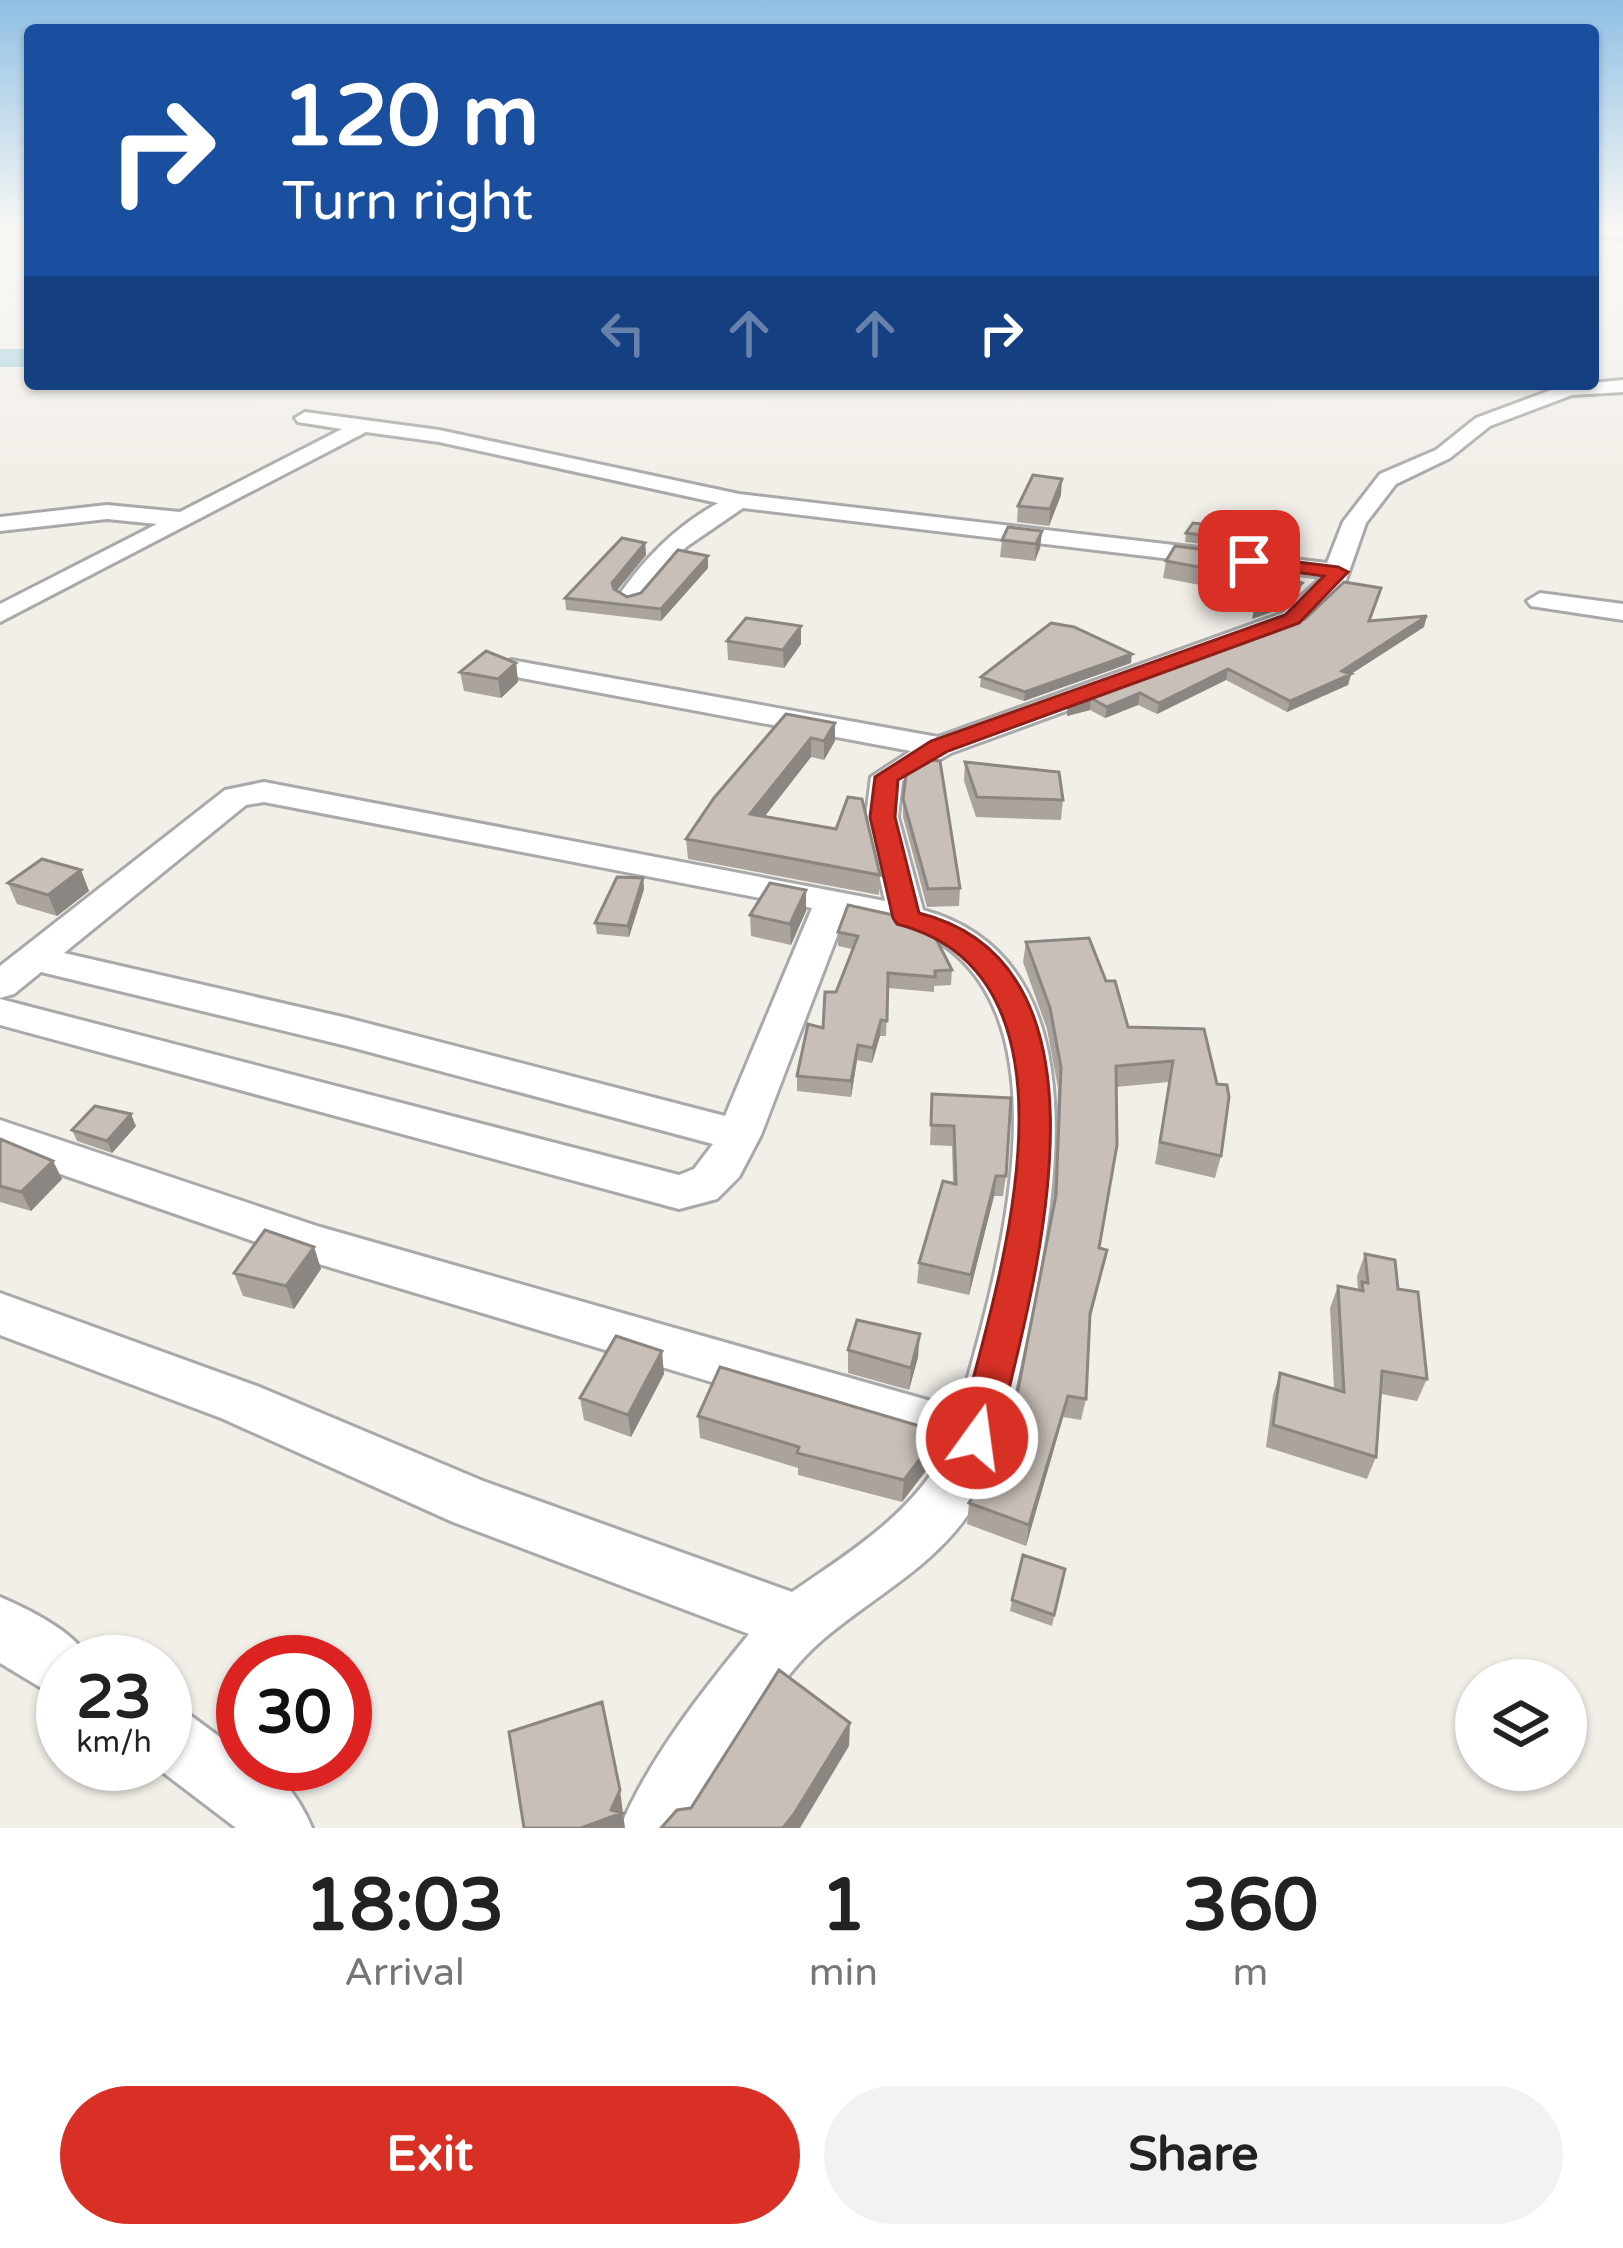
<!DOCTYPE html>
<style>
:root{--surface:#fff;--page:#f2f2f2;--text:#222;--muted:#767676;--accent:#d93025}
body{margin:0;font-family:"Varela Round",sans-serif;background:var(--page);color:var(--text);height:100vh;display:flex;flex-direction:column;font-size:45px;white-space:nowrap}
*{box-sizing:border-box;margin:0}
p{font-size:39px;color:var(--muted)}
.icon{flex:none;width:66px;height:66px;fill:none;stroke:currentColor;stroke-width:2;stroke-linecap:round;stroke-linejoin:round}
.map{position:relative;height:1828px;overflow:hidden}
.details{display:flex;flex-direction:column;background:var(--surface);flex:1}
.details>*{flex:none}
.guide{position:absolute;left:24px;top:24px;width:1575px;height:366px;border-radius:12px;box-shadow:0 3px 9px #0004;background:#1a4fa0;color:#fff;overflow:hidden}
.buttons{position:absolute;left:1455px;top:1659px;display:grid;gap:24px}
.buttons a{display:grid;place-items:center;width:132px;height:132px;border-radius:50%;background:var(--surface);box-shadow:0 3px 9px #0004;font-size:60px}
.speed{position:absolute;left:36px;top:1635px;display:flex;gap:24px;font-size:60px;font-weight:700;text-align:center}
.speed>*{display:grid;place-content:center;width:156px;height:156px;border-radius:50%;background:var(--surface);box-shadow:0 3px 9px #0004;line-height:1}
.speed small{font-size:30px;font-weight:400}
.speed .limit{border:18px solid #d22;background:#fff;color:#111}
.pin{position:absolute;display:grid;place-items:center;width:102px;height:102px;color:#fff;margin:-51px;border-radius:24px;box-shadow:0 6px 18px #0006}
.me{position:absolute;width:132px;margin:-66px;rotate:14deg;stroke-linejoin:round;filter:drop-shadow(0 0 9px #0008)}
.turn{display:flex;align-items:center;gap:42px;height:252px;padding:0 60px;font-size:54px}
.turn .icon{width:156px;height:156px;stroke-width:2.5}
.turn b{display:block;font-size:84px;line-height:102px}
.lanes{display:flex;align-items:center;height:114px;padding:0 60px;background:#0003;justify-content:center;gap:60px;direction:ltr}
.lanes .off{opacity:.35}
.eta{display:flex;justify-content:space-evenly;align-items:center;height:204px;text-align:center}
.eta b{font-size:72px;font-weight:700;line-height:84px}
.action{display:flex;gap:24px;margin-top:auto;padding:24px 60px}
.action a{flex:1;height:138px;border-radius:72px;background:var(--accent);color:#fff;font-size:48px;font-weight:700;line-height:138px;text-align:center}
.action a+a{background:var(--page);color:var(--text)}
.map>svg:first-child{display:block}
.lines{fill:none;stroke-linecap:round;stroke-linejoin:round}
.river{fill:#aad3df;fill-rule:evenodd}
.minor-casing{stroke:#a9a9a9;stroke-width:6}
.minor{fill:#fff;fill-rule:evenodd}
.wall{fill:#aba49e}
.shaded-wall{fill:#8b8681}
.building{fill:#c7bfb8;stroke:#8b8681;stroke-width:3}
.route{fill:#d93025;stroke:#8d1f18;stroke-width:3}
</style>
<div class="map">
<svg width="1623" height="1828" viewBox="0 0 1623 1828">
<rect width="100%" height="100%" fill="#f2efe9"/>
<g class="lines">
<path class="river" d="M 0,349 L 30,349 L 30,367 L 0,367 Z"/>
<g class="minor-casing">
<path id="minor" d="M 1593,228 L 1623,231 L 1623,239 L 1593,233 Z
M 1623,380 L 1623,392 L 1572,395 L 1490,426 L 1450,458 L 1396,484 L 1366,523 L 1345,583 L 1301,625 L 951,753 L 902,781 L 898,817 L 923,910 C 1102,959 1056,1197 1028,1331 C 1015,1390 1006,1451 975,1504 C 937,1566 873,1596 820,1642 C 772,1684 724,1772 690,1828 L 620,1828 C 649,1758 701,1693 749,1634 L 453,1522 L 221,1418 L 0,1335 L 0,1293 L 257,1386 L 483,1481 L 792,1592 C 849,1553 911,1515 945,1452 L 319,1264 L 0,1153 L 0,1120 L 320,1227 L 959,1409 C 993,1288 1069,1040 948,948 C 920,926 879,921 845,915 L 761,1135 L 739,1177 L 717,1199 L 679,1209 L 0,1025 L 0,999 L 679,1175 L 694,1169 L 713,1144 L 347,1046 L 41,972 L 14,994 L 0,998 L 0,966 L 225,790 L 264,782 L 885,901 L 866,817 L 871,777 L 911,751 L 511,676 L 497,668 L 511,660 L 938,737 L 1283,613 L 1322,577 L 743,508 L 686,547 L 639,603 L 630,606 L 617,598 C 645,558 675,527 718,503 L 439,442 L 366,432 L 0,622 L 0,604 L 157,524 L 107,519 L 0,531 L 0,517 L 107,505 L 180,512 L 342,429 L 298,422 L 295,418 L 305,412 L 439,430 L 739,494 L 1327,563 L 1343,522 L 1380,474 L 1436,450 L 1476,418 L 1562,386 ZM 264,802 L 812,908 L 725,1116 L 347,1018 L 64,953 L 246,805 Z
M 1540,593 L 1623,604 L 1623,620 L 1531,606 L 1527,601 Z
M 0,1597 C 28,1609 78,1633 90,1662 L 63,1662 L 63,1701 L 0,1663 Z
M 165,1704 L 187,1713 L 243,1754 L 243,1764 C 277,1764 300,1799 312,1828 L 236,1828 L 152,1764 L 165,1764 Z"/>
</g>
<use href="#minor" class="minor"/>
</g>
<path class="wall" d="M 1061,495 L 1049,526 L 1017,522 L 1018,506 Z
M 1224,527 L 1219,546 L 1185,542 L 1186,533 Z
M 1042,531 L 1040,548 L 1035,561 L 1000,557 L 1002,540 Z
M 645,543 L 646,555 L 617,591 L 627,597 L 708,568 L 661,621 L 566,610 L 565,598 Z
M 1214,551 L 1205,586 L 1163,578 L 1166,561 Z
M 1378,599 L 1370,621 L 1424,627 L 1351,674 L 1348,685 L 1287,712 L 1226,680 L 1157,714 L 1138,705 L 1105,718 L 1090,710 L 1067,716 L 1068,704 Z
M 801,626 L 801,644 L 784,668 L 728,660 L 727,641 Z
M 516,663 L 518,682 L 501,698 L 464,691 L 460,672 Z
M 1131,663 L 1024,701 L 980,687 L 981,677 Z
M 835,723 L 835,741 L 824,760 L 811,757 L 764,817 L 880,875 L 879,895 L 688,859 L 686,839 L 714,798 Z
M 965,762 L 1063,800 L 1061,820 L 976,817 L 964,781 Z
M 903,799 L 960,888 L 959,906 L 927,907 L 903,817 Z
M 81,870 L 89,891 L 57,916 L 17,904 L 8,883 Z
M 643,878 L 644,889 L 629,937 L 597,934 L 595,923 Z
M 848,905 L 952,970 L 951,985 L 934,986 L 934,992 L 888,988 L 886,1036 L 880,1036 L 872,1063 L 857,1060 L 851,1097 L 797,1091 L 797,1076 L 823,1028 L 852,949 L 838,946 L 838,932 Z
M 806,911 L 791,945 L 751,936 L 750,915 Z
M 1026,942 L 1106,981 L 1128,1027 L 1204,1029 L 1221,1156 L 1215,1178 L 1155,1164 L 1169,1082 L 1116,1087 L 1099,1248 L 1107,1250 L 1090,1321 L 1086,1399 L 1081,1420 L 1063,1417 L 1026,1546 L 967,1524 L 969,1503 L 993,1464 L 1016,1400 L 1053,1211 L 1058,1088 L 1047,1029 L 1023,962 Z
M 932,1094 L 1006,1176 L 1003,1196 L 994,1196 L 969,1295 L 917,1283 L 919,1263 L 953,1183 L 952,1146 L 930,1145 Z
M 136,1126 L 112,1153 L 77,1141 L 72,1130 Z
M 0,1139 L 53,1161 L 62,1179 L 31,1211 L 0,1202 Z
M 314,1247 L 321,1269 L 294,1309 L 243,1296 L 234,1273 Z
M 1365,1254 L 1398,1289 L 1427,1379 L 1417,1401 L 1381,1394 L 1376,1457 L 1367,1479 L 1266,1447 L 1273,1395 L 1280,1373 L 1334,1389 L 1330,1308 L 1338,1286 L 1358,1290 L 1357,1276 Z
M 848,1350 L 918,1357 L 909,1390 L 848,1373 Z
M 664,1374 L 631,1437 L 584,1420 L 580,1398 Z
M 698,1416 L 938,1455 L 902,1502 L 798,1475 L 798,1468 L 700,1438 Z
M 1065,1569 L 1052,1626 L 1010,1611 L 1012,1600 Z"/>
<path class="shaded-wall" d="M 1062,479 L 1061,495 L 1049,526 L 1050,509 Z
M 1042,531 L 1040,548 L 1035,561 L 1036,544 Z
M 645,543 L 646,555 L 613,595 L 612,583 Z
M 708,556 L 708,568 L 661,621 L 661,609 Z
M 1302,583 L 1300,591 L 1281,609 L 1252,619 L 1254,610 Z
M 1427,616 L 1424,627 L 1351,674 L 1348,685 L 1287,712 L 1290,701 Z
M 801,626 L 801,644 L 784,668 L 783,650 Z
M 1132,654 L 1131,663 L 1024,701 L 1025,692 Z
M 516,663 L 518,682 L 501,698 L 498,679 Z
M 1228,669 L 1226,680 L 1157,714 L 1159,703 Z
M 1140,693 L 1138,705 L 1105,718 L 1107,707 Z
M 1091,698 L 1090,710 L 1067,716 L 1068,704 Z
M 835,723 L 835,741 L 824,760 L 824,741 Z
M 811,738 L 811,757 L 751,834 L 750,814 Z
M 81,870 L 89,891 L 57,916 L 48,895 Z
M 643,878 L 644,889 L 629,937 L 628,926 Z
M 806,890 L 806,911 L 791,945 L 790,924 Z
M 881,1020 L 880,1036 L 872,1063 L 873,1048 Z
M 858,1045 L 857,1060 L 851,1097 L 851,1081 Z
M 131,1114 L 136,1126 L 112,1153 L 107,1141 Z
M 53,1161 L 62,1179 L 31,1211 L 21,1192 Z
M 996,1176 L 994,1196 L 969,1295 L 971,1275 Z
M 314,1247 L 321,1269 L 294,1309 L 286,1286 Z
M 920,1334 L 918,1357 L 909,1390 L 911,1368 Z
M 662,1351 L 664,1374 L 631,1437 L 628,1415 Z
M 1068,1396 L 1063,1417 L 1026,1546 L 1029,1525 Z
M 940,1432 L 938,1455 L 902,1502 L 904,1480 Z
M 850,1723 L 849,1746 L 800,1828 L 783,1828 Z
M 620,1790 L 625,1828 L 581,1828 L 611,1810 Z"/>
<path class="building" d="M 1033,475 L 1062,479 L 1050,509 L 1018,506 Z
M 1193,523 L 1224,527 L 1220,537 L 1186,533 Z
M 1008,527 L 1042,531 L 1036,544 L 1002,540 Z
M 622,538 L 645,543 L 612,583 L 614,589 L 627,597 L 641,593 L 678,550 L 708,556 L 661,609 L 565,598 Z
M 1175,546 L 1214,551 L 1209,569 L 1166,561 Z
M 1285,577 L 1302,583 L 1283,600 L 1254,610 Z
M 1344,582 L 1381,588 L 1369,621 L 1427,616 L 1342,671 L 1351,674 L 1290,701 L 1228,669 L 1159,703 L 1140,693 L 1107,707 L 1091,698 L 1068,704 L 1305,619 Z
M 746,618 L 801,626 L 783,650 L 727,641 Z
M 1051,623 L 1074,627 L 1132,654 L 1025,692 L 981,677 Z
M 486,651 L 516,663 L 498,679 L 460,672 Z
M 786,714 L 835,723 L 824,741 L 811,738 L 750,814 L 836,829 L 848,797 L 862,799 L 880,875 L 686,839 L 714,798 Z
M 920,759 L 940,761 L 960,888 L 928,889 L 903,799 L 907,767 Z
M 965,762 L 1059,772 L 1063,800 L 977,797 Z
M 42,859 L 81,870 L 48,895 L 8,883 Z
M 617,877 L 643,878 L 628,926 L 595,923 Z
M 770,883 L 806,890 L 790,924 L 750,915 Z
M 848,905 L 911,919 L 930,927 L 952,970 L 935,971 L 935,977 L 888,973 L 887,1021 L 881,1020 L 873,1048 L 858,1045 L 851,1081 L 797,1076 L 808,1024 L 823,1028 L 825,992 L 836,992 L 858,936 L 838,932 Z
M 1089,938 L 1106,981 L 1115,981 L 1128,1027 L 1204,1029 L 1217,1084 L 1227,1085 L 1229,1097 L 1221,1156 L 1160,1142 L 1173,1061 L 1116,1066 L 1117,1145 L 1099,1248 L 1107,1250 L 1090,1314 L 1086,1399 L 1068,1396 L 1029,1525 L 969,1503 L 993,1464 L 1016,1400 L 1056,1195 L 1061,1067 L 1050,1008 L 1026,942 Z
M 932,1094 L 1011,1098 L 1006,1176 L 996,1176 L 971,1275 L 919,1263 L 943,1181 L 956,1184 L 954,1126 L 931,1125 Z
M 95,1106 L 131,1114 L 107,1141 L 72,1130 Z
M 0,1139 L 53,1161 L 21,1192 L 0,1186 Z
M 265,1230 L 314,1247 L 286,1286 L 234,1273 Z
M 1365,1254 L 1395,1260 L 1398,1289 L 1418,1292 L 1427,1379 L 1382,1371 L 1376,1457 L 1273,1425 L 1280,1373 L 1344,1392 L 1338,1286 L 1363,1291 L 1362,1282 L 1368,1283 Z
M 857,1320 L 920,1334 L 911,1368 L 848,1350 Z
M 616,1336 L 662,1351 L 628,1415 L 580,1398 Z
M 720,1367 L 940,1432 L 904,1480 L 797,1453 L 799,1447 L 698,1416 Z
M 1023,1555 L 1065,1569 L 1054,1615 L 1012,1600 Z
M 779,1670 L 850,1723 L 794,1814 L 783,1828 L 661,1828 L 677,1810 L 691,1808 Z
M 602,1702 L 620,1790 L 611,1810 L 622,1813 L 581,1828 L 524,1828 L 509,1732 Z"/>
<linearGradient id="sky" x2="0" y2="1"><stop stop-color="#8fc0e4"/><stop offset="0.47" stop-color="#f9f8f5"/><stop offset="1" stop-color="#f9f8f5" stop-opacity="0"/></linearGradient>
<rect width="1623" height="484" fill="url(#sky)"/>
<path class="route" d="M 1249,556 L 1338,567 L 1348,572 L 1299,623 L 948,751 L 898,780 L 895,817 L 919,913 C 1131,966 1031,1294 997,1438 L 991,1451 L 977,1456 L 963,1451 L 957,1438 C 993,1299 1104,977 897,924 L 893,918 L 870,817 L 875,777 L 931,741 L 1285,615 L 1324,576 L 1242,565 L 1239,561 Z"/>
</svg>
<div class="buttons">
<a><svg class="icon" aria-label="layers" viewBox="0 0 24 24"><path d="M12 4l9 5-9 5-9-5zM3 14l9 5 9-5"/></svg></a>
</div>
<div class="speed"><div>23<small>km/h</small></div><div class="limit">30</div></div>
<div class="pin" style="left:1249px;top:561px;background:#d93025"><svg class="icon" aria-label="arrive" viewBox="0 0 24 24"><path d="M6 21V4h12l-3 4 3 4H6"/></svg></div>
<svg class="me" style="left:977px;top:1438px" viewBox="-20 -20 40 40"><circle r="17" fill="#d93025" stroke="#fff" stroke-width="3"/><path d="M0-11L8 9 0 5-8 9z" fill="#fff"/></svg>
<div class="guide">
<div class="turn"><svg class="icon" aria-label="right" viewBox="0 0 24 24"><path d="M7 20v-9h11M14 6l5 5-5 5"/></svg><div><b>120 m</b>Turn right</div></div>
<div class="lanes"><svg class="icon off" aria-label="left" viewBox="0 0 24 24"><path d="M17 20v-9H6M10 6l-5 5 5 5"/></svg><svg class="icon off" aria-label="ahead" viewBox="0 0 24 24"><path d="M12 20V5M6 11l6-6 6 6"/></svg><svg class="icon off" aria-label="ahead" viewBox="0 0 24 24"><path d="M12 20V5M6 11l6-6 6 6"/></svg><svg class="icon" aria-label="right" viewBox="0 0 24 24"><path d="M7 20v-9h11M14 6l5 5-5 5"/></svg></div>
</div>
</div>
<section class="details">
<div class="eta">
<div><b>18:03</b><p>Arrival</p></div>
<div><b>1</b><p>min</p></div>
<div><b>360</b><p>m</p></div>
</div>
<div class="action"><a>Exit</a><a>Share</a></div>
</section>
